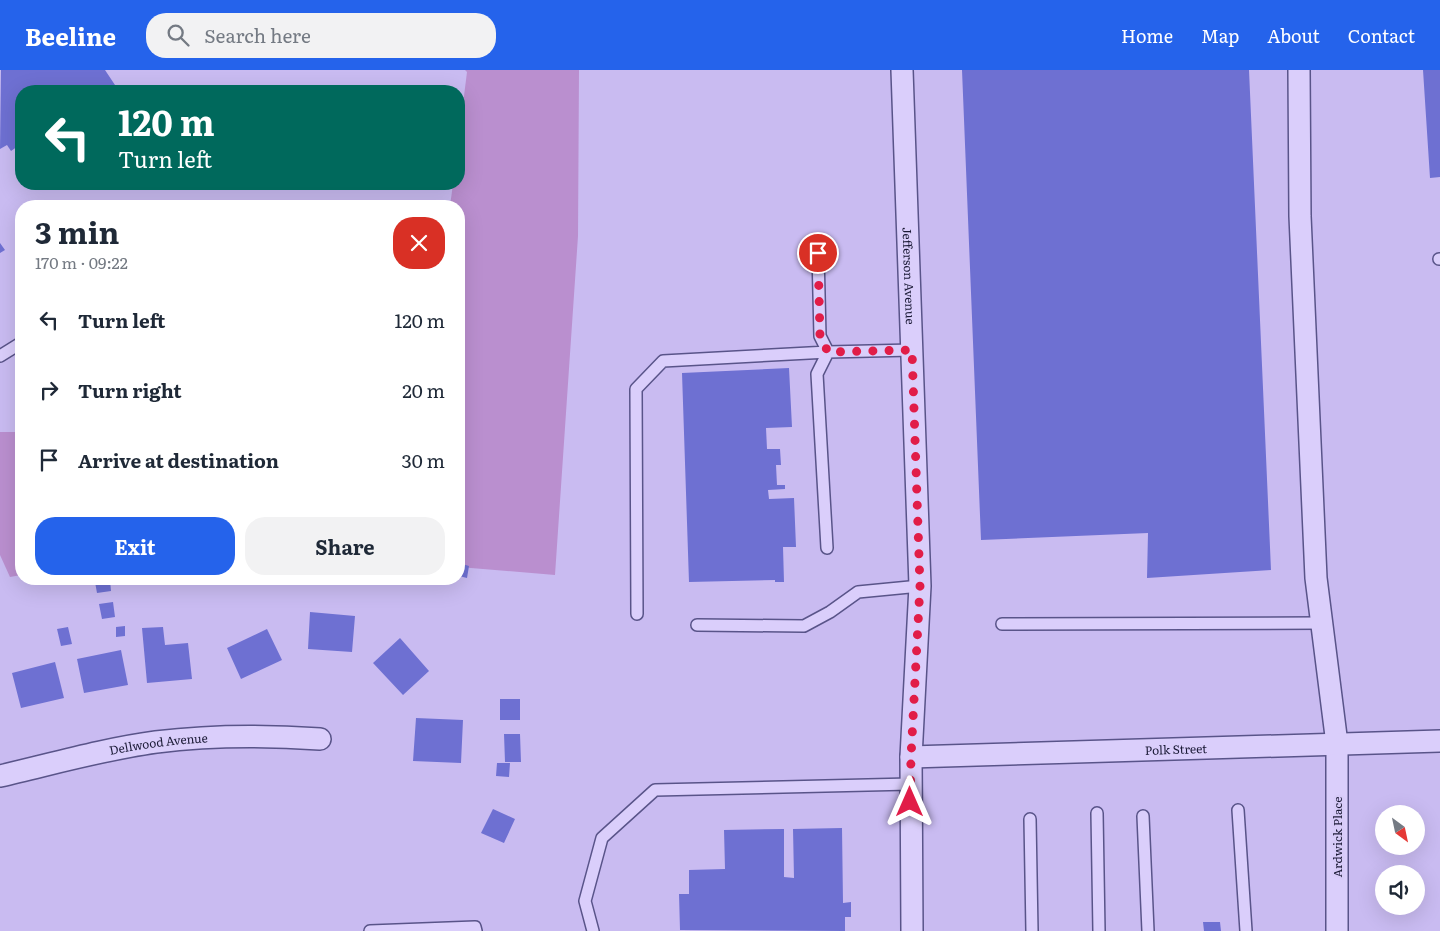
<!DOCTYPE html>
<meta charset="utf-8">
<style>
:root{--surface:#fff;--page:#f2f2f3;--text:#1f2937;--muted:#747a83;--accent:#2563eb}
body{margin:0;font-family:Literata,serif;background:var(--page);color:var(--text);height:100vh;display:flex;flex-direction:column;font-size:19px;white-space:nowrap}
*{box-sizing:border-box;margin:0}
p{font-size:16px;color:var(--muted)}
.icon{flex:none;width:28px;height:28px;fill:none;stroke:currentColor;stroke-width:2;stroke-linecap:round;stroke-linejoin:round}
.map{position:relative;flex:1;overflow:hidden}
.panel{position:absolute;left:15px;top:130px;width:450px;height:385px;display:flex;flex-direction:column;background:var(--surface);border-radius:20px;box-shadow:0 5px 20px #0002}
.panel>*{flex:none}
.hud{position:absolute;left:15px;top:15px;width:450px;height:105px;border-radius:20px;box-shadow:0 5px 20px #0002;background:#00695c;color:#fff;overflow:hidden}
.needle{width:32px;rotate:147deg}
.fabs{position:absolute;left:1375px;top:735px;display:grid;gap:10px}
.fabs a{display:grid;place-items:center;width:50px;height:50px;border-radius:50%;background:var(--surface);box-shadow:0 5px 20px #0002;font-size:25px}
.pin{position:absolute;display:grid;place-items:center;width:42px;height:42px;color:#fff;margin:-21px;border:2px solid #fff;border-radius:50%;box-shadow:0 1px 5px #0007}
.me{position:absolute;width:55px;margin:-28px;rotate:0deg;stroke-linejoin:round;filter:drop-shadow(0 0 4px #0008)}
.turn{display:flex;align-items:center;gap:18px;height:105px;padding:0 20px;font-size:22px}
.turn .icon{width:65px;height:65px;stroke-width:2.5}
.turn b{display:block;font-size:35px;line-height:42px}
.round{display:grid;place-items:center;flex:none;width:52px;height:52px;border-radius:20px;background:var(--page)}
.overview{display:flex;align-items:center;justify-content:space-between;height:85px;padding:0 20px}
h1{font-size:30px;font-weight:700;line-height:38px}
.button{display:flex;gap:10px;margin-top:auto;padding:10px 20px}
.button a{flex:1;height:58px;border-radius:20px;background:var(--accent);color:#fff;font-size:20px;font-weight:700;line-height:58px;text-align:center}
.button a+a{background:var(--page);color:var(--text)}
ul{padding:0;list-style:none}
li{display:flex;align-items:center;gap:15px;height:70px;padding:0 20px}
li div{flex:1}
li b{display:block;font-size:19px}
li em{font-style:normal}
header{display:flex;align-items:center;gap:30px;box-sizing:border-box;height:70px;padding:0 25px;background:var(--accent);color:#fff}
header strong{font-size:24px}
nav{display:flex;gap:28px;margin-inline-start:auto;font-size:18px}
.search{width:350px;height:45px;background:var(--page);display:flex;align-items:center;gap:12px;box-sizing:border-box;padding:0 18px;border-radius:20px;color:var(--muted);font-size:19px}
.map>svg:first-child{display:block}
.green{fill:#ba8fcf}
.building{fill:#6e70d2}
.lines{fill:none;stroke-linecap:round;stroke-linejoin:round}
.service-casing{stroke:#595489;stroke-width:14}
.minor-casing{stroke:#595489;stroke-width:24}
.service{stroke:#dacefb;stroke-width:11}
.minor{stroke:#dacefb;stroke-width:21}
.route{stroke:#e11d48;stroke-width:9;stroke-dasharray:0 16.2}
.labels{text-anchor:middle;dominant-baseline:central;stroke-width:5;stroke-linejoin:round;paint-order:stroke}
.street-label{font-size:12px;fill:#1b1a36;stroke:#d7cbf8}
</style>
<header>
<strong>Beeline</strong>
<div class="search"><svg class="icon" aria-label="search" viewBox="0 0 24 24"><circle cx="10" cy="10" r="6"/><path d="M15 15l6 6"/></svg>Search here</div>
<nav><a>Home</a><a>Map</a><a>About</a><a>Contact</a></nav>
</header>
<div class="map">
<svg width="1440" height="861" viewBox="0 0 1440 861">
<rect width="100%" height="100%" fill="#c9bbf1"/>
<path class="green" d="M 465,0 L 579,0 L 578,166 L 555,505 L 459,497 L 459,136 L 450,136 L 453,114 L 459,114 L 459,66 L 467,2 Z
M 0,362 L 21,362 L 21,505 L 10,507 L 0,485 Z"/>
<path class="building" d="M 1,0 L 105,0 L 119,21 L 21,21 L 21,74 L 11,81 L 7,75 L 0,79 Z
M 962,0 L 1249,0 L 1271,500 L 1147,508 L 1148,463 L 981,470 Z
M 1423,0 L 1440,0 L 1440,107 L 1430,108 Z
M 0,173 L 5,180 L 0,183 Z
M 789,298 L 792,357 L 766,358 L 767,379 L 780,379 L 781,395 L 776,395 L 777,415 L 785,415 L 785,419 L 768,420 L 769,429 L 794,428 L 796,477 L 783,477 L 784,512 L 775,512 L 775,510 L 689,512 L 682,303 Z
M 459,493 L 469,496 L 467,508 L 459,506 Z
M 110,510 L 111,521 L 97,523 L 95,512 Z
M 113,532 L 115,547 L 102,549 L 99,534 Z
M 310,542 L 355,546 L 352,582 L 308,579 Z
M 125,556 L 125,566 L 116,567 L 116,557 Z
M 68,557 L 72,574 L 61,576 L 57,559 Z
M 163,557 L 165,575 L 188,573 L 192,609 L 147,613 L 142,558 Z
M 267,559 L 282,590 L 241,609 L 227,578 Z
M 400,568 L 429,601 L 403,625 L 373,593 Z
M 121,580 L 128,615 L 84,623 L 77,589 Z
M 55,592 L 64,628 L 21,638 L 12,603 Z
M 500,629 L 520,629 L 520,650 L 500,650 Z
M 416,648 L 463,650 L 461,693 L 413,691 Z
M 504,664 L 520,664 L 521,692 L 505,692 Z
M 497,693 L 510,693 L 509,707 L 496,706 Z
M 493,739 L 515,749 L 504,773 L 481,763 Z
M 842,758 L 843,833 L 851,832 L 851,847 L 845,847 L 845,861 L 680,860 L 679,824 L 689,824 L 689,800 L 725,799 L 724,760 L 784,759 L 784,807 L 794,808 L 793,759 Z
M 1203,852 L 1220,852 L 1221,861 L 1204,861 Z"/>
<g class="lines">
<g class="service-casing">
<path id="service" d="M 818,183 L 820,266 L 828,282 L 912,280
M 1439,189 L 1440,189
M 0,286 L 21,273
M 637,544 L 636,319 L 663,291 L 828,282 L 817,304 L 827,478
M 1002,554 L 1322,553
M 697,555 L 804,556 L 830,542 L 858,522 L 920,516
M 1238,740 L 1246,861
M 1097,743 L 1099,861
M 1143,746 L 1148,861
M 1030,749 L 1032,861
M 370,861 L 475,857 L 476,861
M 593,861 L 585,831 L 602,768 L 655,720 L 910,714"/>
</g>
<g class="minor-casing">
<g id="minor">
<path id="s1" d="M 902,0 L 920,516 L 911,687 L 912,861"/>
<path d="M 1299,0 L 1300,146 L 1316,508 L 1337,674 L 1337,861"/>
<path id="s2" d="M 911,687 L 1440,671"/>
<path id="s3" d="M 0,706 C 52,694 104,679 156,672 C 212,665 264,665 320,669"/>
</g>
</g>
<use href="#service" class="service"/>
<use href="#minor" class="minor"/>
</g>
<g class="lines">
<path class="route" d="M 818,183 L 820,266 L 828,282 L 912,280 L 920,516 L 911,687 L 910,732"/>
</g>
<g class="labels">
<g class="street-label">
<text stroke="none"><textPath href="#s1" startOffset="206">Jefferson Avenue</textPath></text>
<text stroke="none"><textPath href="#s3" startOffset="162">Dellwood Avenue</textPath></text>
<text stroke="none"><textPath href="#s2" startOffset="265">Polk Street</textPath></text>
<text transform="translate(1337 767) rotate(-90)">Ardwick Place</text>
</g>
</g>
</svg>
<div class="fabs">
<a><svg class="needle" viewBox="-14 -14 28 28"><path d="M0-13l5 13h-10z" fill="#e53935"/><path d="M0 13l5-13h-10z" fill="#747a83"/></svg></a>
<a><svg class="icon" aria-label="sound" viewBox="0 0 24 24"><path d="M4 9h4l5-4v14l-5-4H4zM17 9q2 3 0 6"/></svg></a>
</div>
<div class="pin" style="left:818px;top:183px;background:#d93025"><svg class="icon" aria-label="arrive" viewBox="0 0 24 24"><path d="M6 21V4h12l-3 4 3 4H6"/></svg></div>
<svg class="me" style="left:910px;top:732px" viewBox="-20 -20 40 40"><path d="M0-17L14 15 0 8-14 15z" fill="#e11d48" stroke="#fff" stroke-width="4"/></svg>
<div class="hud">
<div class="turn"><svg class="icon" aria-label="left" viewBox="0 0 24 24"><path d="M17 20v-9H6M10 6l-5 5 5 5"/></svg><div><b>120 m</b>Turn left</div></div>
</div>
<section class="panel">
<div class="overview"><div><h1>3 min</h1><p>170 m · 09:22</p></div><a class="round" style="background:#d93025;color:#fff"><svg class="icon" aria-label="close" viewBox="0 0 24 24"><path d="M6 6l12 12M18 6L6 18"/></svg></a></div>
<ul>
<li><svg class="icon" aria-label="left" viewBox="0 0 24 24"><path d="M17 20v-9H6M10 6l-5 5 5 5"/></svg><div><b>Turn left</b></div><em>120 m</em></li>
<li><svg class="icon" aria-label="right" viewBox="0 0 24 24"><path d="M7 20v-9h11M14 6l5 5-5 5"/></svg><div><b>Turn right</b></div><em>20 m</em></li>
<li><svg class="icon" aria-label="arrive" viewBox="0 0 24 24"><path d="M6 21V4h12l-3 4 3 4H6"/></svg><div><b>Arrive at destination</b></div><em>30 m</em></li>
</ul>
<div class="button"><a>Exit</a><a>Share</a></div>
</section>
</div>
